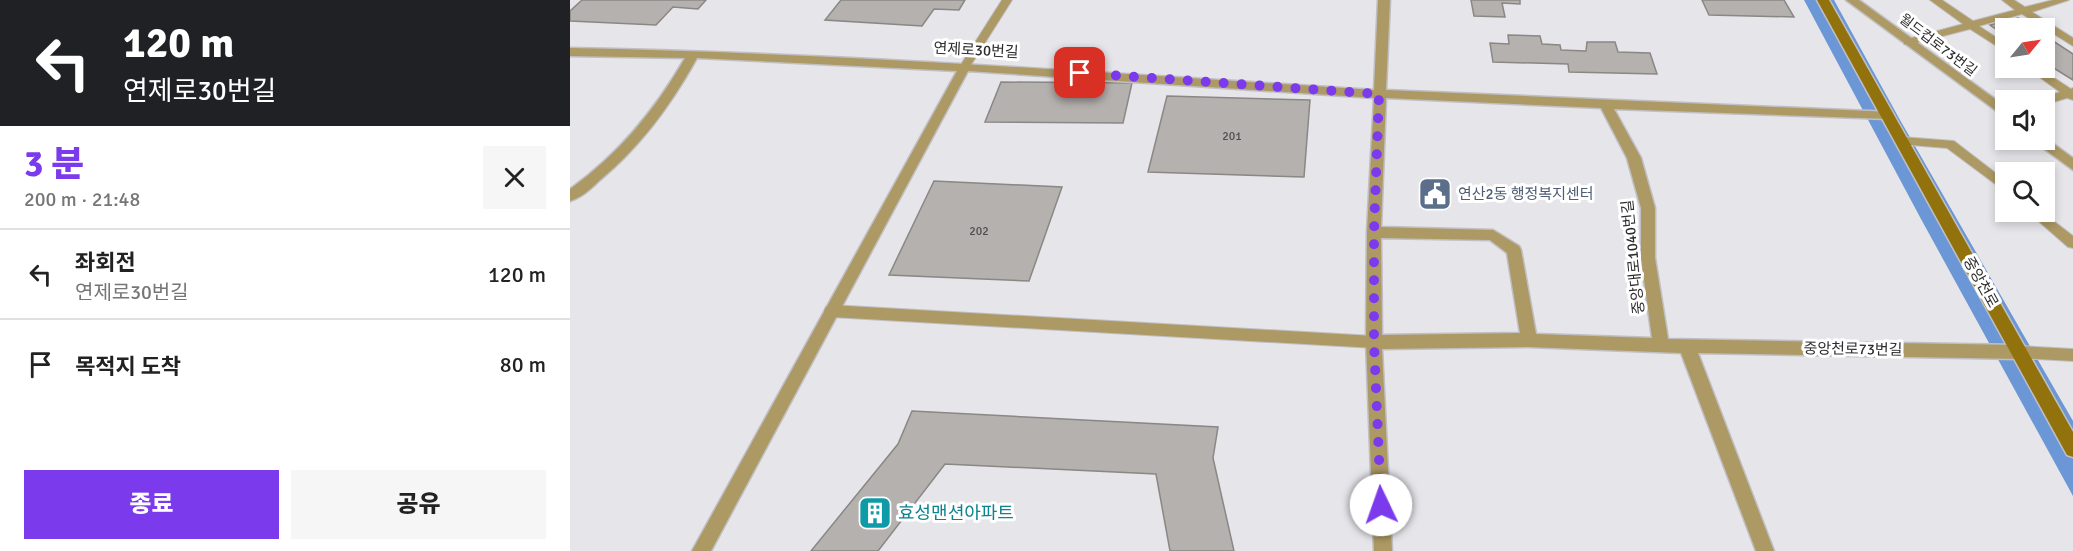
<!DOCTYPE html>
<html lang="ko">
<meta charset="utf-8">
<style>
:root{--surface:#fff;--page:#f6f6f6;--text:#222;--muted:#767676;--line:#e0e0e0;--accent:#7c3aed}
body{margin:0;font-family:Signika,"Noto Sans KR",sans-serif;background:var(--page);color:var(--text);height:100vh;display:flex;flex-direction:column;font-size:22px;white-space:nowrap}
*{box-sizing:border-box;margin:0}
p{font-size:20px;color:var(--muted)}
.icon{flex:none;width:33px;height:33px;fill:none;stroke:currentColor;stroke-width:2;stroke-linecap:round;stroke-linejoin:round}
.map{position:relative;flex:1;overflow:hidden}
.details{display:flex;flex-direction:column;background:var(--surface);width:570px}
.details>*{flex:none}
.guide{background:#202124;color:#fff;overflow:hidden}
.needle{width:39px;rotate:60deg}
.buttons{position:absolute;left:1425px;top:18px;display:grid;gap:12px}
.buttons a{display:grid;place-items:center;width:60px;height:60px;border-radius:0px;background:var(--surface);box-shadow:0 3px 9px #0003;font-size:30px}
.pin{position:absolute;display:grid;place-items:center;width:51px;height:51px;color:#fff;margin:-26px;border-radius:12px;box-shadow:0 3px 9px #0006}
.me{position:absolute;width:66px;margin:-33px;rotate:357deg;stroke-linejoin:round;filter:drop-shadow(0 0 4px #0008)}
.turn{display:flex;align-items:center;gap:21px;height:126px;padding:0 24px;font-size:27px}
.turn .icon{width:78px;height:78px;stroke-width:2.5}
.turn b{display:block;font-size:42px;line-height:51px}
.round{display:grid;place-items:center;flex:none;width:63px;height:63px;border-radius:0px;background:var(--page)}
.overview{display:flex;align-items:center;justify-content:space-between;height:102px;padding:0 24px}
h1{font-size:36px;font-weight:800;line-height:45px;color:var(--accent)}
.primary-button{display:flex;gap:12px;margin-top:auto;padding:12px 24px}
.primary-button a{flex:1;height:69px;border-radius:0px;background:var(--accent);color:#fff;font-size:24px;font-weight:800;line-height:69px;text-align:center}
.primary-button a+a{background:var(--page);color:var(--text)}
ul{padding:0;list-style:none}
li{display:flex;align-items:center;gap:18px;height:90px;padding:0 24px;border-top:2px solid var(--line)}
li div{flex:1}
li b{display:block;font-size:22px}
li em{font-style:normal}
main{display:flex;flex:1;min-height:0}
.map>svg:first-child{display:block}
.water{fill:#6c97d6}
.building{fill:#b5b1ae;stroke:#8a8784;stroke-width:1.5}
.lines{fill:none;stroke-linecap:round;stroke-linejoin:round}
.lane-casing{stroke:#c0c0c4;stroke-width:2}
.street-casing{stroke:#c0c0c4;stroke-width:3}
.secondary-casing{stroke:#c0c0c4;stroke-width:3}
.lane{fill:#ad9964;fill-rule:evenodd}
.street{fill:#ad9964;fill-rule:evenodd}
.secondary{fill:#91720d;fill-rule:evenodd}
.route{stroke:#7c3aed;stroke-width:10;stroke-dasharray:0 18}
.labels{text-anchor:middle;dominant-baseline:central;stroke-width:6;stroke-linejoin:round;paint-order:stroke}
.number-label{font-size:12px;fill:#4e4d4d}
.far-street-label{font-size:14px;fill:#2c2c2d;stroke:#fff}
.street-label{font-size:15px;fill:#2c2c2d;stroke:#fff}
.service-label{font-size:15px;fill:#4e5e75;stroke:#fff;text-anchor:start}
.near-culture-label{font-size:18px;fill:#0d838f;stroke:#fff;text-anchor:start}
</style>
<main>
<section class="details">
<div class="guide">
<div class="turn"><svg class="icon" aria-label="left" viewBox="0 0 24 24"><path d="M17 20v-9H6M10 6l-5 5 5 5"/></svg><div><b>120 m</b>연제로30번길</div></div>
</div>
<div class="overview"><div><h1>3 분</h1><p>200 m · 21:48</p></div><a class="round"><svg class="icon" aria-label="close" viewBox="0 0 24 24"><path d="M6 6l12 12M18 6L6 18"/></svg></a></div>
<ul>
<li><svg class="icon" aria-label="left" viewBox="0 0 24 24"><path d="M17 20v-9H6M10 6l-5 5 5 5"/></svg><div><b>좌회전</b><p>연제로30번길</p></div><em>120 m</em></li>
<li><svg class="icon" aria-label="arrive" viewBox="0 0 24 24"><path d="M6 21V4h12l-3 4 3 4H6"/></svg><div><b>목적지 도착</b></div><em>80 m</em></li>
</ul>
<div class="primary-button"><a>종료</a><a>공유</a></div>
</section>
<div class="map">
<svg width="1503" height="551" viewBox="0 0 1503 551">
<rect width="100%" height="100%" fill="#e5e5ea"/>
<path class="water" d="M 1234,0 L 1264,0 L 1330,120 L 1503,421 L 1503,496 L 1351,219 Z"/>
<path class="building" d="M 12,0 L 136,0 L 128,9 L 103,7 L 86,25 L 0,21 L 0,11 Z
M 271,0 L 395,0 L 389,10 L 364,9 L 352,26 L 255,20 Z
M 901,0 L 950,0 L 950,4 L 932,3 L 935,17 L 904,16 Z
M 1132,0 L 1214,0 L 1224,17 L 1139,15 Z
M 1448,18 L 1465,28 L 1436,28 L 1436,36 L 1420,25 Z
M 938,35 L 970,36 L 972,44 L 990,45 L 991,50 L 1016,51 L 1017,42 L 1045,42 L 1048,52 L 1080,53 L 1087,74 L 999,72 L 998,64 L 923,62 L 920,43 L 939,44 Z
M 1474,35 L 1503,54 L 1503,80 L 1474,62 Z
M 431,82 L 562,83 L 553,123 L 415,122 Z
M 597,96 L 740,100 L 734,177 L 578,172 Z
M 364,181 L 492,187 L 459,281 L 319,275 Z
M 342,411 L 648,427 L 643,458 L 664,551 L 600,551 L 586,474 L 375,464 L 308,551 L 241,551 L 328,444 Z"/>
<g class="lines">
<g class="lane-casing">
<path id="lane" d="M 432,0 L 442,0 L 399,68 L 391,68 L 390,66 Z
M 1360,0 L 1372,0 L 1403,21 L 1445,10 L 1432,0 L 1444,0 L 1455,7 L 1483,0 L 1499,0 L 1462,12 L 1503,38 L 1503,46 L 1452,14 L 1409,26 L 1436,44 L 1436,52 L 1400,29 L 1338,45 L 1334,44 L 1334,40 L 1393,24 Z
M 1457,68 L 1469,68 L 1501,89 L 1503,88 L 1503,100 L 1497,98 L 1474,105 L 1474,100 L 1469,100 L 1470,98 L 1490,92 Z
M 1332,137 L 1384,141 L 1436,181 L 1436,192 L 1377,148 L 1328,144 L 1326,141 Z
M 1458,212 L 1472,212 L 1503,236 L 1503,248 L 1498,247 Z
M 261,305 L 804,336 L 809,338 L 811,342 L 809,346 L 804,348 L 261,317 L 256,315 L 254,311 L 256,307 Z
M 1449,346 L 1503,349 L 1503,361 L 1449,358 L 1444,356 L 1442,352 L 1444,348 Z"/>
</g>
<g class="street-casing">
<path id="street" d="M 808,0 L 820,0 L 816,90 L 1322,112 L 1324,115 L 1318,119 L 1044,109 L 1071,158 L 1085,208 L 1085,258 L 1098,339 L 1449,345 L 1455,347 L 1457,352 L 1455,357 L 1449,359 L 1128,353 L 1204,551 L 1186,551 L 1111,353 L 959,347 L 812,349 L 822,551 L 804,551 L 796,342 L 797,232 L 804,98 L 398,71 L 141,551 L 122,551 L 387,71 L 127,58 C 101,105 71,146 30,180 C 22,188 11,198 0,201 L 0,189 C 49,154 85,110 115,58 L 0,56 L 0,48 C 268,53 535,73 804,90 ZM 816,98 L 1031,108 L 1057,158 L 1071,208 L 1071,258 L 1082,338 L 966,334 L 951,250 L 949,246 L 923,230 L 811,227 ZM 811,238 L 920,240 L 937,253 L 950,333 L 812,335 Z
M 1276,0 L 1289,0 L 1436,107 L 1436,118 Z
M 1474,137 L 1503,158 L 1503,170 L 1462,140 L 1474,140 Z"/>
</g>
<g class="secondary-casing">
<path id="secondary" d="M 1247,0 L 1259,0 L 1503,432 L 1503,457 L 1497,455 Z"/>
</g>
<use href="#lane" class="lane"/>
<use href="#street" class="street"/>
<use href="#secondary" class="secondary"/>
</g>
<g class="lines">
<path class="route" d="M 510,73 L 809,94 L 804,232 L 804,342 L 811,505"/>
</g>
<defs>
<g id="civic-square" transform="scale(1.725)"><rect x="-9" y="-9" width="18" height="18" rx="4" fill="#5c6f8a" stroke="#fff"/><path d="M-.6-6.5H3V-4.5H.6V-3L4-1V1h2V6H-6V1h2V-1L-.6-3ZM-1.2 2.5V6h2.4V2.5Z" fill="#fff"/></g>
<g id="building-square" transform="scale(1.725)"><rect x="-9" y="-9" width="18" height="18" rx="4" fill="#0f9aa8" stroke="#fff"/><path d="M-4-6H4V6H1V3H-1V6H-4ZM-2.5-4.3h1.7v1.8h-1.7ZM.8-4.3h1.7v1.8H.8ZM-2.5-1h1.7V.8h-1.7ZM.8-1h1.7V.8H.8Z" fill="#fff"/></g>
</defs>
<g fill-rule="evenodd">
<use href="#civic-square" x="865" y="194"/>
<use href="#building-square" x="305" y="513"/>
</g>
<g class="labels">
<g class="number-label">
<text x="662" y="136">201</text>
<text x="409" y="231">202</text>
</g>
<g class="far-street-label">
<text transform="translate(1368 45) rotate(37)">월드컵로73번길</text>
</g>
<g class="street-label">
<text transform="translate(406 50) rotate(3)">연제로30번길</text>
<text transform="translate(1063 257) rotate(-96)">중앙대로1040번길</text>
<text transform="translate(1411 282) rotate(61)">중앙천로</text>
<text transform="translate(1283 349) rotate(1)">중앙천로73번길</text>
</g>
<g class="service-label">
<text x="888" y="194">연산2동 행정복지센터</text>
</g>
<g class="near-culture-label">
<text x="328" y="513">효성맨션아파트</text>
</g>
</g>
</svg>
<div class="buttons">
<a><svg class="needle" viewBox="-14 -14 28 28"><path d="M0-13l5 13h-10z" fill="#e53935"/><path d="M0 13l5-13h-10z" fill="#767676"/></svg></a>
<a><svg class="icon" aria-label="sound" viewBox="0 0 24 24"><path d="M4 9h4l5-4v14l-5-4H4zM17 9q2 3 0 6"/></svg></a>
<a><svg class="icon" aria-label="search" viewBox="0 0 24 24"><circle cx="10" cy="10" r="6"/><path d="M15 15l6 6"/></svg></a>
</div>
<div class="pin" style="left:510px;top:73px;background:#d93025"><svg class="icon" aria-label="arrive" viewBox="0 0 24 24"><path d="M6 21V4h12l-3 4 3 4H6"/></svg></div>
<svg class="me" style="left:811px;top:505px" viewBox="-20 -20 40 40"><circle r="19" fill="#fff"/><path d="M0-13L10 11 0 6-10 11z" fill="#7c3aed"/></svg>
</div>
</main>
